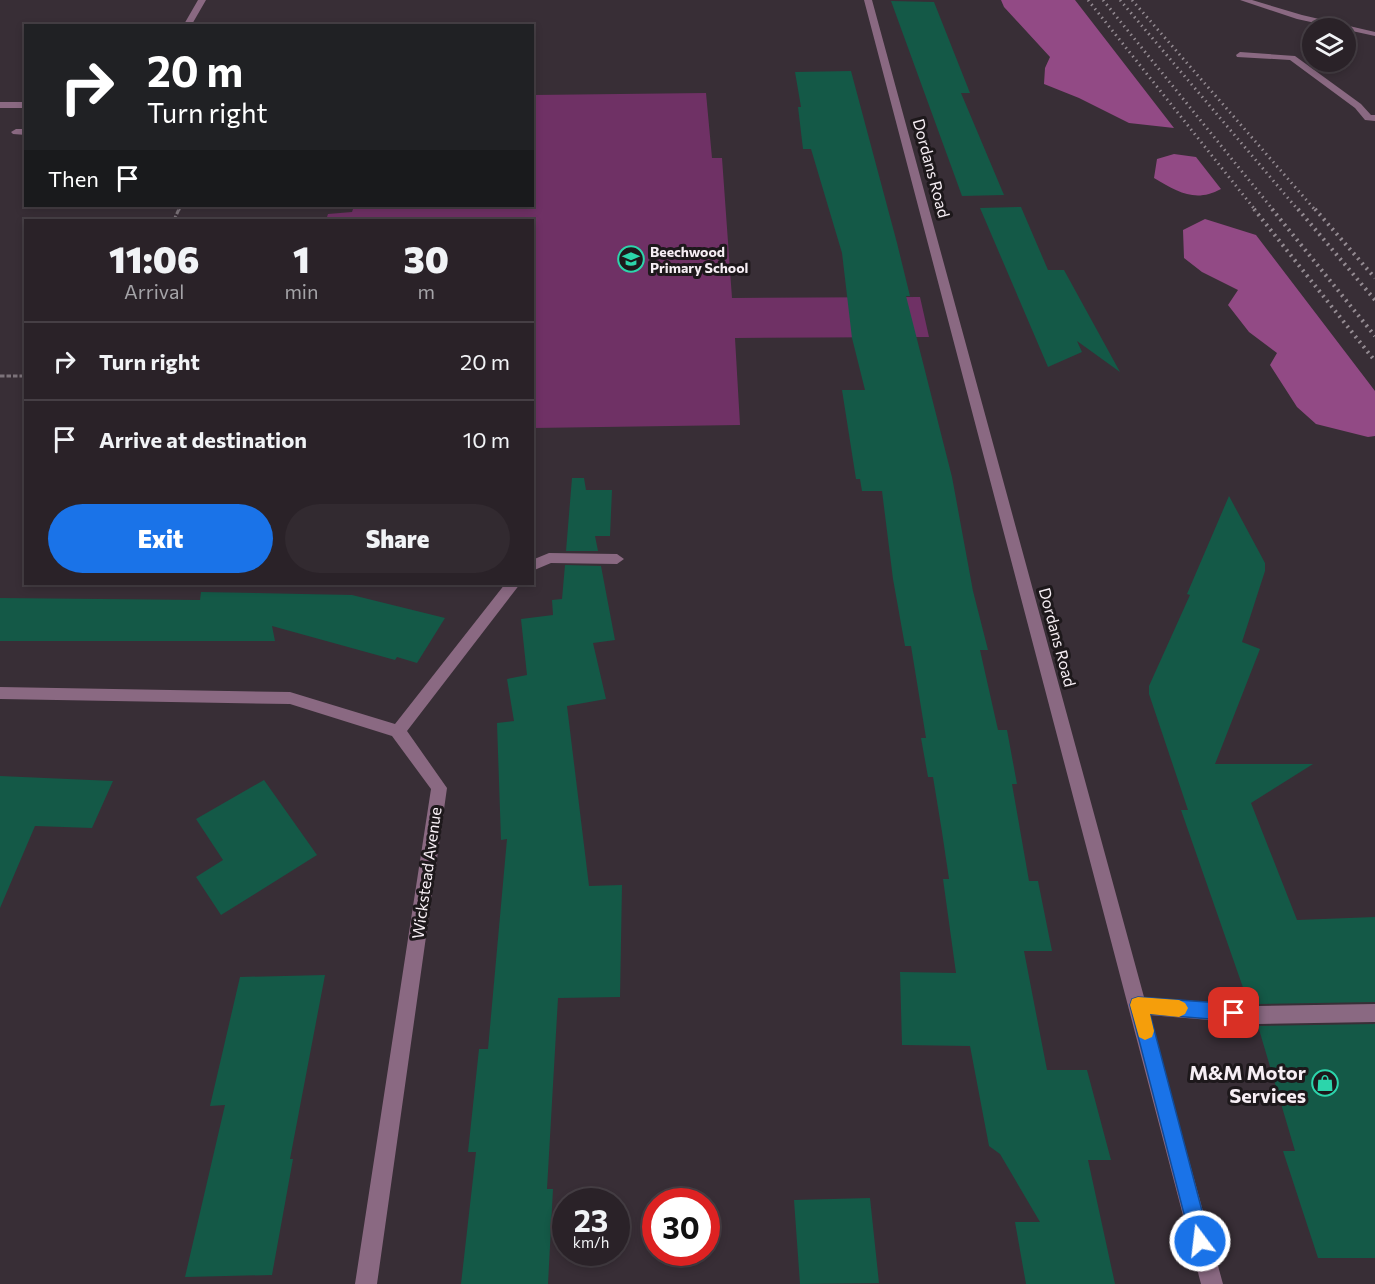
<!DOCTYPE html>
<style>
:root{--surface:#2a2228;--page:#322a30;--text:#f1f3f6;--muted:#a5a4a8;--line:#463f45;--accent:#1a73e8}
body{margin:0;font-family:Commissioner,sans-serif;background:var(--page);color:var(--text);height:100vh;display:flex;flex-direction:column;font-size:22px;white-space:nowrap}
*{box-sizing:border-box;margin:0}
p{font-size:20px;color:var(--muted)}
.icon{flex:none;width:33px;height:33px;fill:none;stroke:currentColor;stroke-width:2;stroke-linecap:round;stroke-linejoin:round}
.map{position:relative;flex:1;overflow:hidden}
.details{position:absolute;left:24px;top:219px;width:510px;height:366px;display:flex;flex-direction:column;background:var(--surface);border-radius:0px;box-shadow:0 3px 9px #0003,0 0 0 2px var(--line)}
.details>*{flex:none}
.hud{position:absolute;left:24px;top:24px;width:510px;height:183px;border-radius:0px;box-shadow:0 3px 9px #0003,0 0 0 2px var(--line);background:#202124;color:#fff;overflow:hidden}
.fabs{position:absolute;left:1302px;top:18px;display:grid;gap:12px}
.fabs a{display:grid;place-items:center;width:54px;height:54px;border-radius:50%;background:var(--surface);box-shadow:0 3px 9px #0003,0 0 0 2px var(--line);font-size:30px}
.speed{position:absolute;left:552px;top:1188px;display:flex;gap:12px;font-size:30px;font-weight:700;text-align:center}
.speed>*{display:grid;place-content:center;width:78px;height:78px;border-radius:50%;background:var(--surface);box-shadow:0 3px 9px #0003,0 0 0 2px var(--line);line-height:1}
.speed small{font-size:15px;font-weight:400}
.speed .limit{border:9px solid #d22;background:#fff;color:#111}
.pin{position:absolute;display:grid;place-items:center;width:51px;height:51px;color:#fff;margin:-26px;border-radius:12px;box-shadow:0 3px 9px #0006}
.me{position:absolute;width:66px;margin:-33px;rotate:345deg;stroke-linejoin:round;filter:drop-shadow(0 0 4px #0008)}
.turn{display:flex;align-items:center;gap:21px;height:126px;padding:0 24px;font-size:27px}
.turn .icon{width:78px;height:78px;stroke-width:2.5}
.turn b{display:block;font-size:42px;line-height:51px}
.then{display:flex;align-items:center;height:57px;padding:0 24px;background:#0003;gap:12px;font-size:22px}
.eta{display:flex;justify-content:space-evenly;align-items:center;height:102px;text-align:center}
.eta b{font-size:36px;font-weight:800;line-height:42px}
.button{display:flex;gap:12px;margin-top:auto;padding:12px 24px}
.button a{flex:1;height:69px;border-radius:36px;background:var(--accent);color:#fff;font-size:24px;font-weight:800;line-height:69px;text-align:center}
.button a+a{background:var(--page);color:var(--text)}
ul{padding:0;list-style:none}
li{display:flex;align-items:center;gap:18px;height:78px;padding:0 24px;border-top:2px solid var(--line)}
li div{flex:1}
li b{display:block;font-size:22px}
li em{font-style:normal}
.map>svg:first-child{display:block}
.green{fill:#6f3165}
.forest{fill:#924a85}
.building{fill:#145947}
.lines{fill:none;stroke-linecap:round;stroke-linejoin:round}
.path-far1{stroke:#7c737a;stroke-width:2;stroke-dasharray:4 1.5;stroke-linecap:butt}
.path{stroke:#7c737a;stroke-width:3;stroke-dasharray:4.5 2;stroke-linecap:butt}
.minor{fill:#8a6982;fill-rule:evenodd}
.rail-far1{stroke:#948b92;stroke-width:3;stroke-dasharray:1.5 4;stroke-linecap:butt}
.rail{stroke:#948b92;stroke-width:4;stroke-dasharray:2 4.5;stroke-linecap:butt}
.route{fill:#1a73e8;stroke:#114b97;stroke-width:1.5}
.slow{fill:#f59e0b}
.labels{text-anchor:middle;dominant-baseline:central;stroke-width:6;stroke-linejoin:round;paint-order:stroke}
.far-poi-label{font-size:14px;font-weight:bold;fill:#f6eef4;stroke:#1d181b;text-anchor:start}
.street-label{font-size:16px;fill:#f6eef4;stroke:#1d181b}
.near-poi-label{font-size:20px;font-weight:bold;fill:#f6eef4;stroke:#1d181b;text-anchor:end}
</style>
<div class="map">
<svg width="1375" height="1284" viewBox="0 0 1375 1284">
<rect width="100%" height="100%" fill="#382e36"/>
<path class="green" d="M 706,93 L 712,158 L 722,158 L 732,298 L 920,297 L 929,337 L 735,338 L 740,425 L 533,428 L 532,220 L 326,220 L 328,214 L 352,212 L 354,206 L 532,206 L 533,95 Z"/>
<path class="forest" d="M 1001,0 L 1075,0 L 1174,128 L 1129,123 L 1079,98 L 1044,84 L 1045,68 L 1050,57 L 1004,7 Z
M 1174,154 L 1196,157 L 1221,189 C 1195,203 1178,192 1154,178 L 1157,159 Z
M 1205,219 L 1256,235 L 1375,391 L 1375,436 L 1368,437 L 1316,424 L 1297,407 L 1270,365 L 1277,353 L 1249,332 L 1228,305 L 1238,290 L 1202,272 L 1184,258 L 1183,230 Z"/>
<path class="building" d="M 891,1 L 934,2 L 970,93 L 961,93 L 1004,195 L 962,196 Z
M 851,71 L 897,243 L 910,296 L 906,296 L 952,477 L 973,591 L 988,650 L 980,650 L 998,730 L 1007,730 L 1017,784 L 1012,784 L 1029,881 L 1038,881 L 1052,951 L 1024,951 L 1047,1070 L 1087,1070 L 1111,1160 L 1088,1160 L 1115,1284 L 1026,1284 L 1015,1222 L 1040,1222 L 1000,1154 L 989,1146 L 970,1046 L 902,1045 L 900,972 L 956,973 L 943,879 L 949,879 L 942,832 L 933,777 L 928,777 L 921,738 L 926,738 L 911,646 L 905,646 L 893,579 L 882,491 L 862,491 L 860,479 L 856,479 L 842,390 L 865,390 L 852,338 L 842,253 L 811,149 L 803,149 L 798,107 L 801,107 L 795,72 Z
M 1021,207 L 1048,270 L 1064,270 L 1120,372 L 1077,341 L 1082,352 L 1048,367 L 980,208 Z
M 572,478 L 584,478 L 586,490 L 612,490 L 610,536 L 595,536 L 598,551 L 566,551 Z
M 1229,496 L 1265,563 L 1265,571 L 1242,642 L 1260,649 L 1215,764 L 1313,764 L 1251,803 L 1297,920 L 1375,917 L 1375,1002 L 1258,1004 L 1252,1003 L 1251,999 L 1247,999 L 1181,810 L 1188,810 L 1149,694 L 1149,686 L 1190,595 L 1187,594 Z
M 565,565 L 601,566 L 615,640 L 593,643 L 606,699 L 567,706 L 589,886 L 622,885 L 620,997 L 558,998 L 547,1189 L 553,1189 L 548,1284 L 461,1284 L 476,1152 L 468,1152 L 479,1049 L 488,1049 L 507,839 L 501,840 L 497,723 L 514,721 L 507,679 L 527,675 L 521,619 L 553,615 L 552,600 L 562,599 Z
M 201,592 L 352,595 L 445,618 L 417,663 L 397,657 L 395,660 L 272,626 L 275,641 L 0,641 L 0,598 L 200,600 Z
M 0,776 L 113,781 L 92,828 L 35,826 L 0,908 Z
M 264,780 L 317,855 L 221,915 L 196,877 L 223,860 L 196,819 Z
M 325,975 L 290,1159 L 293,1159 L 272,1275 L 185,1277 L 225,1105 L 210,1106 L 240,977 Z
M 1375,1024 L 1375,1258 L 1318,1258 L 1283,1151 L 1295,1151 L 1258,1026 Z
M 870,1198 L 879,1283 L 800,1284 L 794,1200 Z"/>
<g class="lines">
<path class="path-far1" d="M 179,211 L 181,206"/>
<path class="path" d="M 174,220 L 179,209
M 0,376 L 26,376"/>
<path class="minor" d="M 198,0 L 206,0 L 191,26 L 183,26 Z
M 864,0 L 872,0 L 1144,997 L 1258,1006 L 1375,1004 L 1375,1022 L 1258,1024 L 1149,1015 L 1223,1284 L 1201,1284 Z
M 1240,0 L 1252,0 L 1302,15 L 1375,32 L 1375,36 L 1297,19 Z
M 1240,52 L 1295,56 L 1361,104 L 1371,115 L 1375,115 L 1375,121 L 1365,120 L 1355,108 L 1290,60 L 1237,57 L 1236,55 Z
M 0,102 L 26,102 L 26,108 L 0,108 Z
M 16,129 L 26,129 L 26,135 L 13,134 L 11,132 Z
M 549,553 L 617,554 L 624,559 L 617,564 L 551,563 L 532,571 L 532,560 Z
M 505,584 L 520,584 L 407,731 L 447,788 L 377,1284 L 355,1284 L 431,789 L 392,736 L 290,704 L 0,699 L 0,687 L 290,692 L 395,724 Z"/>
<path class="rail-far1" d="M 1088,0 L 1256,211
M 1103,0 L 1274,211
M 1120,0 L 1299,211
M 1132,0 L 1316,211"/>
<path class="rail" d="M 1254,209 L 1375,361
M 1272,209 L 1375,336
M 1298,209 L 1375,300
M 1315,209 L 1375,278"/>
</g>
<path class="route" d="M 1138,997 L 1234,1004 L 1240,1007 L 1243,1013 L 1240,1018 L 1234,1021 L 1150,1014 L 1210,1241 L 1207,1248 L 1200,1251 L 1194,1248 L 1191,1241 L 1130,1005 L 1132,999 Z"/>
<path class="slow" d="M 1138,997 L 1179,1000 L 1185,1003 L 1188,1008 L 1185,1014 L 1179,1017 L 1150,1014 L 1154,1031 L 1152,1037 L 1145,1040 L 1139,1037 L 1130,1005 L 1132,999 Z"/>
<defs>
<g id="school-ring" transform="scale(1.35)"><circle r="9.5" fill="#1d181b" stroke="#2cd5ab" stroke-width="1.5"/><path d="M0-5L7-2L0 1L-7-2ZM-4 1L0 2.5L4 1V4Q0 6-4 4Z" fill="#2cd5ab"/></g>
<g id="shop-ring" transform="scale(1.35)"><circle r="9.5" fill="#1d181b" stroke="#2cd5ab" stroke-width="1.5"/><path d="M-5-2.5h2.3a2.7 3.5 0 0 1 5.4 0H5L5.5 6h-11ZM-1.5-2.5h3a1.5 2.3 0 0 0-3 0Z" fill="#2cd5ab"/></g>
</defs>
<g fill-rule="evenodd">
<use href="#school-ring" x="631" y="259"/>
<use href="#shop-ring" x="1325" y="1083"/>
</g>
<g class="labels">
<g class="far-poi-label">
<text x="650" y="251">Beechwood<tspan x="650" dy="16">Primary School</tspan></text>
</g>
<g class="street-label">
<text transform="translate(932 168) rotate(75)">Dordans Road</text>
<text transform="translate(1058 637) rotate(75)">Dordans Road</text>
<text transform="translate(426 873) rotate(-82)">Wickstead Avenue</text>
</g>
<g class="near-poi-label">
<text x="1306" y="1072">M&amp;M Motor<tspan x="1306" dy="23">Services</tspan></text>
</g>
</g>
</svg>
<div class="fabs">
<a><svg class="icon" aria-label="layers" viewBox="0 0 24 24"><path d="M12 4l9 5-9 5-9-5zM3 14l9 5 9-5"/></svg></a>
</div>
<div class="speed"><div>23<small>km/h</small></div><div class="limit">30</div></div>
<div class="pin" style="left:1234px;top:1013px;background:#d93025"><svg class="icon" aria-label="arrive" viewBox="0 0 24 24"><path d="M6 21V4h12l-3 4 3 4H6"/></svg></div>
<svg class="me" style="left:1200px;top:1241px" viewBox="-20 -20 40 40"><circle r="17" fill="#1a73e8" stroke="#fff" stroke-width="3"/><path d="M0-11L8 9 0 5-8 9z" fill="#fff"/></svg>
<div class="hud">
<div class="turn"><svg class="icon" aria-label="right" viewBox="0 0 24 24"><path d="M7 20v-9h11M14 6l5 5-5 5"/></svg><div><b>20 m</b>Turn right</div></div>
<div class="then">Then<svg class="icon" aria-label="arrive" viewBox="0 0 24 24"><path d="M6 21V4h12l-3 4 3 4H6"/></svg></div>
</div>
<section class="details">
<div class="eta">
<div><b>11:06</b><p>Arrival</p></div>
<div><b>1</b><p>min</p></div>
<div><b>30</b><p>m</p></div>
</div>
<ul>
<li><svg class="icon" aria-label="right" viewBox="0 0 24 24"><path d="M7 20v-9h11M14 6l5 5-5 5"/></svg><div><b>Turn right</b></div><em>20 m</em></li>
<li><svg class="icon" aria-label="arrive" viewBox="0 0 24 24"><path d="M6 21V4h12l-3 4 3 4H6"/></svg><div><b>Arrive at destination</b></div><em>10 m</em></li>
</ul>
<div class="button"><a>Exit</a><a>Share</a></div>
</section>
</div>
